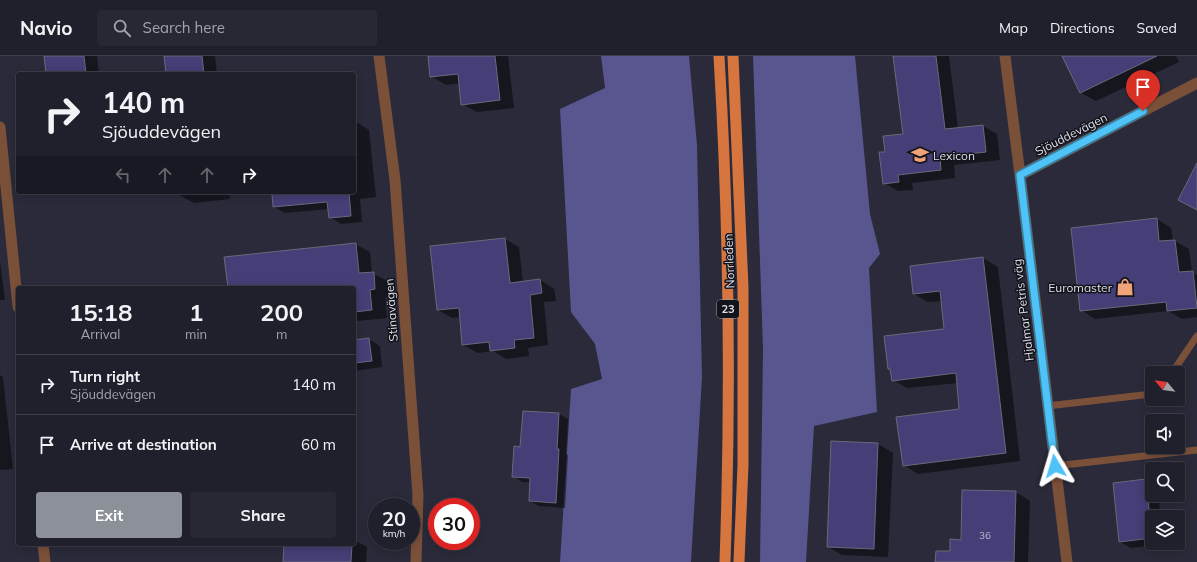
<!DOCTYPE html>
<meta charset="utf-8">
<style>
:root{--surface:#20202c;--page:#282834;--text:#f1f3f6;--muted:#a2a3a9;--line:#3d3e48;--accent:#8c9099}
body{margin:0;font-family:Mulish,sans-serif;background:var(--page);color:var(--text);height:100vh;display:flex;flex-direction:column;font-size:15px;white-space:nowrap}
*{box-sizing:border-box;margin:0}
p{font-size:13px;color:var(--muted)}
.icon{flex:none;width:22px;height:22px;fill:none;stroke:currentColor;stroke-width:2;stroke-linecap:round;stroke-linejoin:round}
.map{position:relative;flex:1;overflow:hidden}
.drawer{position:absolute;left:16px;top:230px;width:340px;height:260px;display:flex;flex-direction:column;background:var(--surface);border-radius:4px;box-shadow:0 2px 10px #0003,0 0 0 1px var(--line)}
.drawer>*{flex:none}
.top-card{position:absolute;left:16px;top:16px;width:340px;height:122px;border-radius:4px;box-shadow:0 2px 10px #0003,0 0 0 1px var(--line);background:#20202c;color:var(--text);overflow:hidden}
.needle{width:26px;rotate:299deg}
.fabs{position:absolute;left:1145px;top:310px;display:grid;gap:8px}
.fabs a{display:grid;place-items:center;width:40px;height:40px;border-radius:4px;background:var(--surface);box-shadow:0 2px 10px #0003,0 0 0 1px var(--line);font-size:20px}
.speed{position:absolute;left:368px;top:442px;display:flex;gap:8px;font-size:20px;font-weight:700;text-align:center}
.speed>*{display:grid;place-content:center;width:52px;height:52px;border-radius:50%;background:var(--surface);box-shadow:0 2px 10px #0003,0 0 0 1px var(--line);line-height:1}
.speed small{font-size:10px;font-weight:400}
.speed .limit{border:6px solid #d22;background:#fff;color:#111}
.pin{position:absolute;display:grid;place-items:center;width:34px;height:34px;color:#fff;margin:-41px -17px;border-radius:50% 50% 50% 0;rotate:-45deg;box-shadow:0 0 4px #0007}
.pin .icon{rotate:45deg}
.me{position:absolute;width:44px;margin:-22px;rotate:353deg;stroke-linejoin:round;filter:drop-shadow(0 0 3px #0008)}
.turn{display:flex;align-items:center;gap:14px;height:84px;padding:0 20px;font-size:18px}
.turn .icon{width:52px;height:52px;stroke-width:2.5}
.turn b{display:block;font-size:28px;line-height:34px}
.lanes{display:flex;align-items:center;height:38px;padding:0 20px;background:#0003;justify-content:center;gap:20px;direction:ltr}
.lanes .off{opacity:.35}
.eta{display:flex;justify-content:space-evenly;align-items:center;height:68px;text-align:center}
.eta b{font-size:24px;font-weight:700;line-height:28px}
.action{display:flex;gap:8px;margin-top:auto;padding:8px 20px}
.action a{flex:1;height:46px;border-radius:4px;background:var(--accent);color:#fff;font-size:16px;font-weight:700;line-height:46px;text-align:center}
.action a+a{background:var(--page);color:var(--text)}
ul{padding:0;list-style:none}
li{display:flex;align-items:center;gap:12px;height:60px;padding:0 20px;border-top:1px solid var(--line)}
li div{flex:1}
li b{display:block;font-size:15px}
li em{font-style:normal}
header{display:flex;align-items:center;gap:24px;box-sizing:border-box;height:56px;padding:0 20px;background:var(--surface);border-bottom:1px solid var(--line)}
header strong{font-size:19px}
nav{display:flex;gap:22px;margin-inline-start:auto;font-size:14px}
.search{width:280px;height:36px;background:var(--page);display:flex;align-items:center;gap:10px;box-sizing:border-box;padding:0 14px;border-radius:4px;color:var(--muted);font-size:15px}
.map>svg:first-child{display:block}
.forest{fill:#59558e}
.shadow{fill:#0007}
.building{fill:#443f76;stroke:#69697b}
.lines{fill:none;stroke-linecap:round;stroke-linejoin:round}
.service{stroke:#7b5039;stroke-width:7}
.minor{stroke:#7b5039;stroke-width:11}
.trunk{stroke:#d6763e;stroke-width:11}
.route-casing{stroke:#337fa1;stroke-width:10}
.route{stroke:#4fc3f7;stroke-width:7}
.labels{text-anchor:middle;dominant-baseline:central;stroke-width:3;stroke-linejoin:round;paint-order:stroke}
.number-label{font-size:10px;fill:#b8b6cc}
.shield{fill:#13131b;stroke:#a1a1ab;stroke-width:1}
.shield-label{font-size:11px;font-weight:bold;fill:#dedee9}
.street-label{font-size:12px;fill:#dedee9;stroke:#13131b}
.poi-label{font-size:12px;fill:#dedee9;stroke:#13131b;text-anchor:start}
</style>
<header>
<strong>Navio</strong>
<div class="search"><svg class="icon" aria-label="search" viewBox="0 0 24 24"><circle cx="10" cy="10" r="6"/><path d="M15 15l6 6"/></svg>Search here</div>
<nav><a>Map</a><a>Directions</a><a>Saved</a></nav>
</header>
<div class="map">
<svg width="1197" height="506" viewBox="0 0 1197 506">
<rect width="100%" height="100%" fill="#2a2a3a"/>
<path class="forest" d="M 601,0 L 689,0 L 697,89 L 702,321 L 691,506 L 560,506 L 571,333 L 602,323 L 595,288 L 571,256 L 560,53 L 605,32 Z
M 753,0 L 855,0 L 870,158 L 880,198 L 869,212 L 877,356 L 814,370 L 806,506 L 760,506 L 763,293 Z"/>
<path class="shadow" d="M 45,0 L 97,0 L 99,18 L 47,18 Z
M 165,0 L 215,0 L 217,18 L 167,18 Z
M 429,0 L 508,0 L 514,52 L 477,56 L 462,48 L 460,27 L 446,29 L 431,20 Z
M 894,0 L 949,0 L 958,73 L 983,70 L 997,78 L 1000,104 L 954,109 L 955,122 L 912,127 L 913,134 L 898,135 L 884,127 L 886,97 L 904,79 Z
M 1063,0 L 1176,0 L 1179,6 L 1096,45 L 1081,37 Z
M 358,67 L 369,74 L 376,141 L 360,143 L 362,166 L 341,168 L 330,161 L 329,153 L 285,157 L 274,151 L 297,136 L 354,136 L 354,68 Z
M 179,136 L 229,136 L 230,143 L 194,147 L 179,139 Z
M 1157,163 L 1171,172 L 1173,185 L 1175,185 L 1189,193 L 1192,216 L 1197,219 L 1197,261 L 1182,263 L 1168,255 L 1095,263 L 1081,254 Z
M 505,183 L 519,191 L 523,226 L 540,224 L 554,233 L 556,245 L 544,246 L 548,289 L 528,292 L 529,300 L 506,303 L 493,295 L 478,297 L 463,289 L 461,261 L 452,262 L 438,254 Z
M 355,188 L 370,196 L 372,217 L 388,225 L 389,241 L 385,242 L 387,262 L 358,265 L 354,263 L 354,232 L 229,232 Z
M 983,202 L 998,211 L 1020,405 L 918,418 L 904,409 L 961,354 L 958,327 L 907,332 L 893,324 L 945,274 L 942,245 L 928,246 L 914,238 L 911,211 Z
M 0,205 L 5,244 L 0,244 Z
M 369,283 L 380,290 L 382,311 L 354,315 L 354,285 Z
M 0,319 L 3,321 L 13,413 L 0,414 Z
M 559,358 L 568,363 L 566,398 L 568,399 L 565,452 L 539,450 L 530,445 L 531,426 L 522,426 L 513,420 L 521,392 Z
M 832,386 L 878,388 L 893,397 L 888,501 L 842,499 L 828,491 Z
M 1146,424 L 1152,427 L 1152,439 L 1158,439 L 1161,461 L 1152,461 L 1152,487 L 1164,487 L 1164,488 L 1131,492 L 1120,486 L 1114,427 Z
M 1016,436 L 1030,445 L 1028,506 L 936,506 L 951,496 L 962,485 Z
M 354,484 L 367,491 L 366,506 L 284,506 L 285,488 L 354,488 Z"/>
<path class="building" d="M 44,0 L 84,0 L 86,18 L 46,18 Z
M 164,0 L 202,0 L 204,18 L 166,18 Z
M 428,0 L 495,0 L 500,44 L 461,49 L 458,18 L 430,21 Z
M 893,0 L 936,0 L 945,73 L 983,69 L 986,96 L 940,101 L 941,114 L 898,119 L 899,126 L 883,128 L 879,96 L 885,96 L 883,80 L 903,78 Z
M 1062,0 L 1157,0 L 1080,37 Z
M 1197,107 L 1197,154 L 1178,144 Z
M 287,136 L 349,136 L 351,160 L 329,162 L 327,146 L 273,151 L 272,138 Z
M 1157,162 L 1159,185 L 1175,184 L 1179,216 L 1193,215 L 1197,252 L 1167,255 L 1166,246 L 1080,255 L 1071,172 Z
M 505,182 L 510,227 L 540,223 L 542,237 L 530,239 L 534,282 L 514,284 L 515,292 L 490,295 L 489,286 L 462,289 L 459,252 L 437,254 L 430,190 Z
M 356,187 L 359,217 L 374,216 L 375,233 L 370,234 L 372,254 L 354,256 L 354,232 L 228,232 L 224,201 Z
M 983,201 L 1006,397 L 903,410 L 896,361 L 959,353 L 956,317 L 892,325 L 890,313 L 888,313 L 884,280 L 944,273 L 940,235 L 913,238 L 910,210 Z
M 369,282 L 372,305 L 354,307 L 354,284 Z
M 523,355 L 559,357 L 557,393 L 559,393 L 556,447 L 529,445 L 530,422 L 512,421 L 514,390 L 520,391 Z
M 831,385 L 878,387 L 874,493 L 827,491 Z
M 1146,423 L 1152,482 L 1119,486 L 1113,427 Z
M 962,434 L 1016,435 L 1014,506 L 935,506 L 936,495 L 950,495 L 950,483 L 961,484 Z
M 284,488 L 352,488 L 351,506 L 283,506 Z"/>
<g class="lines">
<path class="service" d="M 1172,317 L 1197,280
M 1047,350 L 1152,338
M 1055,410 L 1197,394"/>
<path class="minor" d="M 379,0 L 395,124 L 418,439 L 416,506
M 1005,0 L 1020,119 L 1067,506
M 0,71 L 18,251
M 1020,119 L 1197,27
M 43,488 L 45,506"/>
<path class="trunk" d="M 719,0 C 729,169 731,337 725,506
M 733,0 L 743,232 L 743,409 L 739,506"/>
</g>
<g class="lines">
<g class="route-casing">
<path id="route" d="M 1055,410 L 1020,119 L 1143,55"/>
</g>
<use href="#route" class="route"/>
</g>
<defs>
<g id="school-bare" transform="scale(1.38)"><path d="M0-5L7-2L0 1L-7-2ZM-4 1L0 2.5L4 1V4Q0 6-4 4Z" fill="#f0a279" stroke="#13131b" stroke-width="2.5" paint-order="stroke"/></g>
<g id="shop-bare" transform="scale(1.38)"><path d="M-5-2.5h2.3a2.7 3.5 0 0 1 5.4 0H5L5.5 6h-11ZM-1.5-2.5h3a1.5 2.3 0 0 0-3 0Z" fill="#f0a279" stroke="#13131b" stroke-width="2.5" paint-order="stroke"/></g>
</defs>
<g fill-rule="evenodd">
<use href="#school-bare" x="920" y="99"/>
<use href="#shop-bare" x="1125" y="231"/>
</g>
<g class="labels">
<g class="number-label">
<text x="985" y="479">36</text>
</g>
<rect class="shield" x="717" y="244" width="22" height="18" rx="3"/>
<g class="shield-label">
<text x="728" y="253">23</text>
</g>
<g class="street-label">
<text transform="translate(1071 78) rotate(-27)">Sjöuddevägen</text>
<text transform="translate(729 205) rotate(-92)">Norrleden</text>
<text transform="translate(391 254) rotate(-94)">Stinavägen</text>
<text transform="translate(1023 254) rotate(-97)">Hjalmar Petris väg</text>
</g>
<g class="poi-label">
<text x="933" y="99">Lexicon</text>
<text x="1112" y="231" text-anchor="end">Euromaster</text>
</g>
</g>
</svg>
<div class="fabs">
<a><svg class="needle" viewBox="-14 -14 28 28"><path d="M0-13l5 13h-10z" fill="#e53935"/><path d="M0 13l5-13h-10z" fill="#a2a3a9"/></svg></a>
<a><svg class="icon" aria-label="sound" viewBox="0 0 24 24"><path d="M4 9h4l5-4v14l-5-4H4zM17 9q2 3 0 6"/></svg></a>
<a><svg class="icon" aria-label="search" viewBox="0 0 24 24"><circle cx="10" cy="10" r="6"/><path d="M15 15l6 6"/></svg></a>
<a><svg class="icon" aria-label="layers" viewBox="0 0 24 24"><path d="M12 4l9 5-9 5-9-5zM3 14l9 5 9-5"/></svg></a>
</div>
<div class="speed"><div>20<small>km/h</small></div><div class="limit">30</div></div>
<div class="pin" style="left:1143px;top:55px;background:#d93025"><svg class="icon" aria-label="arrive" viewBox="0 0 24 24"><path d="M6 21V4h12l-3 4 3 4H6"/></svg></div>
<svg class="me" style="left:1055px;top:410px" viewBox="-20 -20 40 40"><path d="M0-17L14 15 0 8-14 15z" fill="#4fc3f7" stroke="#fff" stroke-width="4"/></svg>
<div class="top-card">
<div class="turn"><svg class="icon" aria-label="right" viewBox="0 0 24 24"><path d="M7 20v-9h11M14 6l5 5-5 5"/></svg><div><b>140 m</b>Sjöuddevägen</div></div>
<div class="lanes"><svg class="icon off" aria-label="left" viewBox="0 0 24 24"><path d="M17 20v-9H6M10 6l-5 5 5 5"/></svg><svg class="icon off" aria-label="ahead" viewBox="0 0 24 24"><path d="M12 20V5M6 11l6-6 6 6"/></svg><svg class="icon off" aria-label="ahead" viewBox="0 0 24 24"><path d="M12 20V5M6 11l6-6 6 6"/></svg><svg class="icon" aria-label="right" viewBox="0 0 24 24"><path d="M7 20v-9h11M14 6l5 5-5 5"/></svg></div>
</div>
<section class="drawer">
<div class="eta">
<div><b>15:18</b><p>Arrival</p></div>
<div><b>1</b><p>min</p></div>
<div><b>200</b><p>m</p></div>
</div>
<ul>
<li><svg class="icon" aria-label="right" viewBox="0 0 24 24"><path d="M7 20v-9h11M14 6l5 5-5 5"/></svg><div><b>Turn right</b><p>Sjöuddevägen</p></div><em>140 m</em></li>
<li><svg class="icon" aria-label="arrive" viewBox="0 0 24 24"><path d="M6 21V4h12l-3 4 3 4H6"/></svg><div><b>Arrive at destination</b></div><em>60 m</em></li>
</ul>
<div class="action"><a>Exit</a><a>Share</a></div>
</section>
</div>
